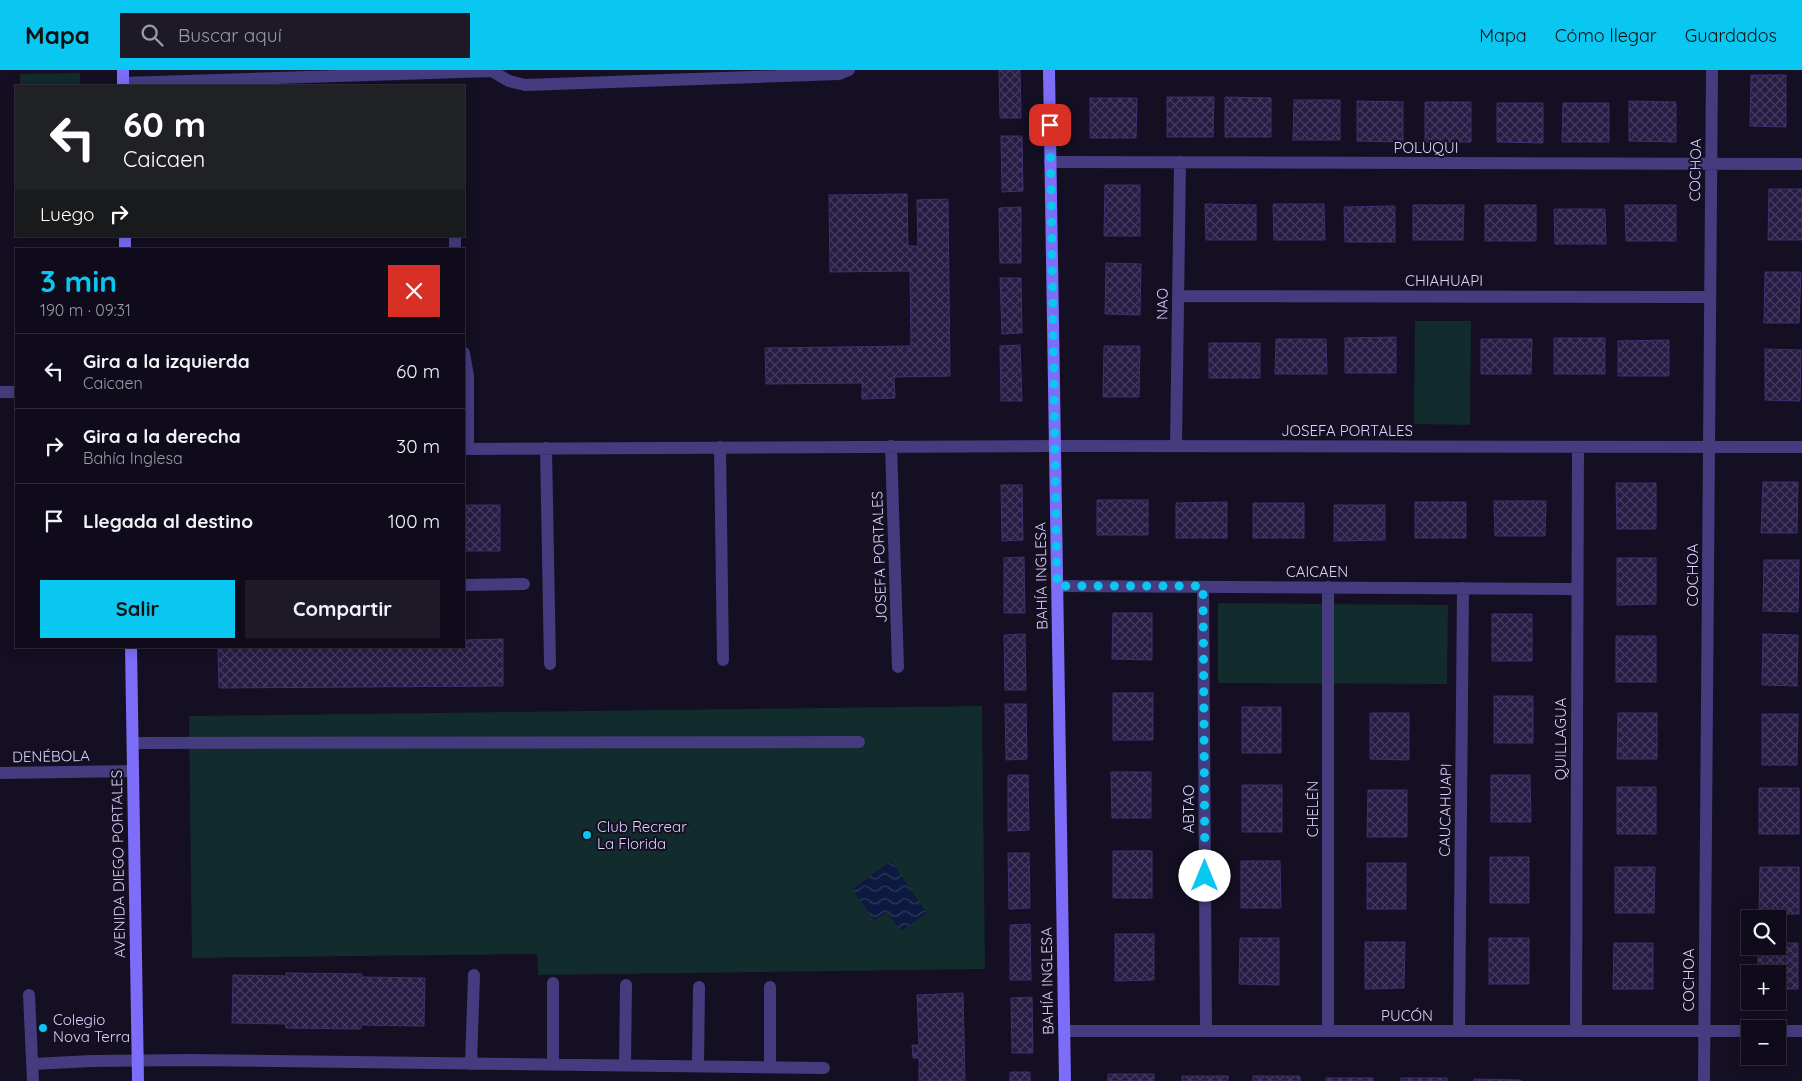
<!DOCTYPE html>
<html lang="es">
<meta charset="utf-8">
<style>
:root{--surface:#0f0b1a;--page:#1d1927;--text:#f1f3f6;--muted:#9b9ba2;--line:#2f2b39;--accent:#0ac7f1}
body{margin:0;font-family:Quicksand,sans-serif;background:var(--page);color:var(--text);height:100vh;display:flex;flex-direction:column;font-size:19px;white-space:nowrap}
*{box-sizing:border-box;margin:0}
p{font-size:16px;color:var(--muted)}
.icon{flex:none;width:28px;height:28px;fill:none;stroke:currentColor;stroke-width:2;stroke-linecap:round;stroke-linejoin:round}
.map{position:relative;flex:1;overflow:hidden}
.side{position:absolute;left:15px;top:178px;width:450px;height:400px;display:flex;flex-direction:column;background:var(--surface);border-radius:0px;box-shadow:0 2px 12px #0003,0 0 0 1px var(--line)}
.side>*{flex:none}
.top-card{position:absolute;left:15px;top:15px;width:450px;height:152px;border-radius:0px;box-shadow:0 2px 12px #0003,0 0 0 1px var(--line);background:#202124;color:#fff;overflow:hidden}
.tools{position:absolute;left:1741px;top:840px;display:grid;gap:10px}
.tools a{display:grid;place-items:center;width:45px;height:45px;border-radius:0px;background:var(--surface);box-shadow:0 2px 12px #0003,0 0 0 1px var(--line);font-size:25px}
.pin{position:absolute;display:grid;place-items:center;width:42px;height:42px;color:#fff;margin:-21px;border-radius:10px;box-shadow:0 2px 8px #0006}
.me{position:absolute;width:55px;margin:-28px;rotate:0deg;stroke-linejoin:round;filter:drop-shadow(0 0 4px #0008)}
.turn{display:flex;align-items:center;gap:18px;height:105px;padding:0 25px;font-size:22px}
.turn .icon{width:65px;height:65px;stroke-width:2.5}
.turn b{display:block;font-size:35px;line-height:42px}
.then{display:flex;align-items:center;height:48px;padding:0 25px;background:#0003;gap:10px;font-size:19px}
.round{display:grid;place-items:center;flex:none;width:52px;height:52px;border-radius:0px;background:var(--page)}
.headline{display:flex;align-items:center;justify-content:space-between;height:85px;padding:0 25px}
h1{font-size:30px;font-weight:700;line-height:38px;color:var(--accent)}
.button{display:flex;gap:10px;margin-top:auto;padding:10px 25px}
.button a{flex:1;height:58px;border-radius:0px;background:var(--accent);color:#111;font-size:20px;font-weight:700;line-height:58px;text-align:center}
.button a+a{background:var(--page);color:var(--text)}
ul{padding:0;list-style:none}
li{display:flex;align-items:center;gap:15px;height:75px;padding:0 25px;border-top:1px solid var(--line)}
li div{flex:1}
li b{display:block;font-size:19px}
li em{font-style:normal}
header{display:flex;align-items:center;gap:30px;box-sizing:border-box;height:70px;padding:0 25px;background:var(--accent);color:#111}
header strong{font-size:24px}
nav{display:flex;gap:28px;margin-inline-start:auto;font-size:18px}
.search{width:350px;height:45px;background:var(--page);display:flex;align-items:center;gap:12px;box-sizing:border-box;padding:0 18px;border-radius:0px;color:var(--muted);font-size:19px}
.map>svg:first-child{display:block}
.grass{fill:#122b2c}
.water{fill:url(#water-waves)}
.building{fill:url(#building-cross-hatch);stroke:#402f6e}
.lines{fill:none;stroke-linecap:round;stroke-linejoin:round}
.lane{stroke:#443c7f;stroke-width:12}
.street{stroke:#443c7f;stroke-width:12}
.secondary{stroke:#7c6ef9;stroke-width:12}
.route{stroke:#0ac7f1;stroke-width:9;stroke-dasharray:0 16.2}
.poi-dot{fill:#0ac7f1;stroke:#140f22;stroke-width:2}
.labels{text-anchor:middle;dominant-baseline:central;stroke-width:4;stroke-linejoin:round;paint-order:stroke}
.street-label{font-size:15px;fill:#dbd2fd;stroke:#140f22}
.poi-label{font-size:15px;fill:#dbd2fd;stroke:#140f22;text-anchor:start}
</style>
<header>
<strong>Mapa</strong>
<div class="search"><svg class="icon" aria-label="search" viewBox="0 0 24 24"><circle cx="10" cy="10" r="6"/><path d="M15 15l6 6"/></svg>Buscar aquí</div>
<nav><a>Mapa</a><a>Cómo llegar</a><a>Guardados</a></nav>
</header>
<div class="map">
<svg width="1802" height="1011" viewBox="0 0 1802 1011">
<defs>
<pattern id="water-waves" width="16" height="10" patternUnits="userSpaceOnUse" patternTransform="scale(1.25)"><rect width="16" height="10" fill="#0c1a3f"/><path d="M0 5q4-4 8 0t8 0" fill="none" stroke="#2f3a5c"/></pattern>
<pattern id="building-cross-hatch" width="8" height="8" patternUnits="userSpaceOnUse" patternTransform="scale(1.25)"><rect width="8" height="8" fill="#271c43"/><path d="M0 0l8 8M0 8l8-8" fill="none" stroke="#463c5f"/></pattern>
</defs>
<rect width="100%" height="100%" fill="#140f22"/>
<path class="grass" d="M 80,3 L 80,16 L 20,16 L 20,4 Z
M 1415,251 L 1471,251 L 1470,355 L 1414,354 Z
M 1218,533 L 1448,535 L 1447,614 L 1218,613 Z
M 982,636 L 985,899 L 538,905 L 537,884 L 192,888 L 189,646 Z"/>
<path class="water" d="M 891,791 L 927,843 L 901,861 L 887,842 L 874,850 L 852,819 Z"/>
<path class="building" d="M 999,0 L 1020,0 L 1021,48 L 1000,48 Z
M 1751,5 L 1786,5 L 1786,57 L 1750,56 Z
M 1167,27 L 1214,27 L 1213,67 L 1167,67 Z
M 1225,27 L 1271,28 L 1271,67 L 1225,67 Z
M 1090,28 L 1137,28 L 1136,68 L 1090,68 Z
M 1294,30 L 1340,30 L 1340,70 L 1293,70 Z
M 1357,31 L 1403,32 L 1403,72 L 1357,71 Z
M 1629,31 L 1676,32 L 1676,72 L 1629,71 Z
M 1425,32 L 1471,32 L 1471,72 L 1425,72 Z
M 1497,33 L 1543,33 L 1543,73 L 1497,72 Z
M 1563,33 L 1609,33 L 1609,72 L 1562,72 Z
M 1001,66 L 1022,66 L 1023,121 L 1002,122 Z
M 1105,115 L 1140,115 L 1140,166 L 1104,166 Z
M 1769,119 L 1802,119 L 1802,170 L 1768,170 Z
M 907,124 L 908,176 L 918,176 L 917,130 L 948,129 L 950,306 L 894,307 L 895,328 L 862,329 L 862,313 L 766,314 L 765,278 L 911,276 L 910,201 L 830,202 L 829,125 Z
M 1205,134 L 1256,135 L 1256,170 L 1206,170 Z
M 1273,134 L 1324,134 L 1325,170 L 1274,170 Z
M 1413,135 L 1464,135 L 1463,170 L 1413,170 Z
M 1485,135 L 1536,135 L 1536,171 L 1485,171 Z
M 1625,135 L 1676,135 L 1676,171 L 1626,171 Z
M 1395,136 L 1395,172 L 1345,172 L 1344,137 Z
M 1021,137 L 1021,193 L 1000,193 L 999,138 Z
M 1554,139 L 1605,139 L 1606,174 L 1555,174 Z
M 1106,193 L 1141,194 L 1140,245 L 1105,244 Z
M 1765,202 L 1801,202 L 1799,253 L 1764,253 Z
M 1000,208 L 1021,208 L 1022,263 L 1002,264 Z
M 1396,267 L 1396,303 L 1345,303 L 1345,268 Z
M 1554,268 L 1605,268 L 1605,304 L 1554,304 Z
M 1276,269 L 1326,269 L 1327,304 L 1275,304 Z
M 1481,269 L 1532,269 L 1531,304 L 1481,304 Z
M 1669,270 L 1669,306 L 1618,306 L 1618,271 Z
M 1209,273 L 1260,273 L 1260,308 L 1209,308 Z
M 1020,275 L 1022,331 L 1001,331 L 1000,276 Z
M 1104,276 L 1140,276 L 1139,327 L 1103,327 Z
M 1765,279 L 1801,280 L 1800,331 L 1765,330 Z
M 1763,412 L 1798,412 L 1797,463 L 1761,463 Z
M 1616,413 L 1656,413 L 1656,459 L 1617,459 Z
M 1001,415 L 1022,415 L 1023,470 L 1002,471 Z
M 1097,430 L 1148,430 L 1148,465 L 1097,465 Z
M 1494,431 L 1546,431 L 1545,466 L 1495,466 Z
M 1227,432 L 1227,468 L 1176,468 L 1176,433 Z
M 1415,432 L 1466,432 L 1466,468 L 1415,468 Z
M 1253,433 L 1304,433 L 1304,468 L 1253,468 Z
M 464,435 L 500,435 L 500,481 L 464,481 Z
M 1334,435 L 1385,435 L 1385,470 L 1334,471 Z
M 1024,487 L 1025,543 L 1004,543 L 1004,488 Z
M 1617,488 L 1656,488 L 1656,534 L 1617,535 Z
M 1764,490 L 1799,490 L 1798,542 L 1763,541 Z
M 1113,543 L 1152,543 L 1152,590 L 1112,589 Z
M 1492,544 L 1532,544 L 1532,591 L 1492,591 Z
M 1025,564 L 1026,620 L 1005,620 L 1004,565 Z
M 1763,564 L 1798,565 L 1797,616 L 1762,615 Z
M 1616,566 L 1656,566 L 1656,612 L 1616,612 Z
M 503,569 L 503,616 L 219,618 L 218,576 L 464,576 L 464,570 Z
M 1113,623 L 1153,623 L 1153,670 L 1113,670 Z
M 1494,626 L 1533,626 L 1533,673 L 1494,673 Z
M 1005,634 L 1026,634 L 1027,689 L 1006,690 Z
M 1242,637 L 1281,637 L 1281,683 L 1242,683 Z
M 1370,643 L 1409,643 L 1409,690 L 1370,689 Z
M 1618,643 L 1657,643 L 1657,689 L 1617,689 Z
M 1762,644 L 1798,644 L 1797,695 L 1762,695 Z
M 1111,702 L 1151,702 L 1151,748 L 1112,748 Z
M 1008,705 L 1028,705 L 1029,760 L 1008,761 Z
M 1491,705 L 1530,705 L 1531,752 L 1491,752 Z
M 1242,715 L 1282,715 L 1282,762 L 1242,762 Z
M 1617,717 L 1656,717 L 1656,764 L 1617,764 Z
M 1759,718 L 1799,718 L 1799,764 L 1759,764 Z
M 1368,720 L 1407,720 L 1407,767 L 1367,767 Z
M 1113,781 L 1152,781 L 1152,828 L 1113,828 Z
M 1008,783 L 1029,783 L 1030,838 L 1009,839 Z
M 1490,787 L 1529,787 L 1529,833 L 1490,833 Z
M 1241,791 L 1280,791 L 1281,838 L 1241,838 Z
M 1367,793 L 1406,793 L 1406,839 L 1367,839 Z
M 1615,797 L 1655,797 L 1654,843 L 1615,843 Z
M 1760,797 L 1799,797 L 1799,844 L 1759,844 Z
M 1030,854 L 1031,910 L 1010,910 L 1010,855 Z
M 1115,864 L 1154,864 L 1154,910 L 1115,911 Z
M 1240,868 L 1279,868 L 1279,915 L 1239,914 Z
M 1489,868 L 1529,868 L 1529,914 L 1489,914 Z
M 1365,872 L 1405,872 L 1404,918 L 1365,919 Z
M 1614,873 L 1653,873 L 1653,919 L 1613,919 Z
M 1778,873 L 1798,873 L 1798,919 L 1778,919 L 1778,904 L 1758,904 L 1758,876 L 1778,876 Z
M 286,903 L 362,904 L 362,907 L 425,908 L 424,956 L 361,955 L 361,959 L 286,958 L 285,954 L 232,953 L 233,905 L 286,906 Z
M 963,923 L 965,1011 L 919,1011 L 919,988 L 913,988 L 912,975 L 919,975 L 917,925 Z
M 1032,927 L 1033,983 L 1012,983 L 1011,928 Z
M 1010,1002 L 1030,1002 L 1030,1011 L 1010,1011 Z
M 1108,1004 L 1154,1004 L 1154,1011 L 1108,1011 Z
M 1182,1006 L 1228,1006 L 1228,1011 L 1182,1011 Z
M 1253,1006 L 1300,1006 L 1300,1011 L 1253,1011 Z
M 1326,1008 L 1373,1008 L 1373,1011 L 1326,1011 Z
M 1401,1008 L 1447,1008 L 1447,1011 L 1401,1011 Z
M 1474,1009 L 1521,1010 L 1521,1011 L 1474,1011 Z"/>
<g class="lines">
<path class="lane" d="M 455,166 L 455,179
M 464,283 L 468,306 L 468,379
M 464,515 L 524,514
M 133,673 L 859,672
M 553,913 L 553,995
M 770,917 L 770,997
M 29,925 L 33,1011
M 33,994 L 92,991 L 190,990 L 824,998
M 471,994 L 474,905
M 625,995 L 626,915
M 698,996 L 699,917"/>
<path class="street" d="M 123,13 L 492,1 L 509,11 L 525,15 L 839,4 L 849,0
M 1050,92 L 1802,94
M 1178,226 L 1710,227
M 0,322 L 16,322
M 891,376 L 898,597
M 1176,376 L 1180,92
M 720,377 L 723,590
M 546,378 L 550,594
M 464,379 L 1055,376 L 1802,377
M 1057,516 L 1577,519
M 1203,517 L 1206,961
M 0,703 L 133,701
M 1064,961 L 1750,961
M 1328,961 L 1328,517
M 1459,961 L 1463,518
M 1576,961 L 1578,377
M 1778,961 L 1802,961
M 1704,1011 L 1712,0"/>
<path class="secondary" d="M 123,0 L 123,16
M 1049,0 L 1065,1011
M 125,166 L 125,179
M 131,576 L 138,1011"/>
</g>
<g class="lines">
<path class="route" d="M 1050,55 L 1057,516 L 1203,516 L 1205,806"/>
</g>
<g class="poi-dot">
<circle cx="587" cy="765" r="5"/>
<circle cx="43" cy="958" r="5"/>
</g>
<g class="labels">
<g class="street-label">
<text x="1426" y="77">POLUQUI</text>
<text transform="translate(1695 100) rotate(-89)">COCHOA</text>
<text x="1444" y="210">CHIAHUAPI</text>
<text transform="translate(1162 234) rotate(-89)">NAO</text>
<text x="1347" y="360">JOSEFA PORTALES</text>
<text transform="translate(879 487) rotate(-92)">JOSEFA PORTALES</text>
<text x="1317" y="501">CAICAEN</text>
<text transform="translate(1692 505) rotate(-90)">COCHOA</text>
<text transform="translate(1041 506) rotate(-91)">BAHÍA INGLESA</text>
<text transform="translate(1560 669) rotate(-90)">QUILLAGUA</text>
<text transform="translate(51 686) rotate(-1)">DENÉBOLA</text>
<text transform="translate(1188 739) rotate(-90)">ABTAO</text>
<text transform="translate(1312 739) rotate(-90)">CHELÉN</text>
<text transform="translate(1445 740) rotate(-89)">CAUCAHUAPI</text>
<text transform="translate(118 794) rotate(-91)">AVENIDA DIEGO PORTALES</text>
<text transform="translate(1688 910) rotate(-90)">COCHOA</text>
<text transform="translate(1047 911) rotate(-91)">BAHÍA INGLESA</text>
<text x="1407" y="945">PUCÓN</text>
</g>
<g class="poi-label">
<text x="597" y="756">Club Recrear<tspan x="597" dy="17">La Florida</tspan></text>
<text x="53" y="949">Colegio<tspan x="53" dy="17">Nova Terra</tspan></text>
</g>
</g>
</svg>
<div class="tools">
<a><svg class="icon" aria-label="search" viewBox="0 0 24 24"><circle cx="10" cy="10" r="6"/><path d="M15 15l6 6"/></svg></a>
<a>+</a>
<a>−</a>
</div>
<div class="pin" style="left:1050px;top:55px;background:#d93025"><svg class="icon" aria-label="arrive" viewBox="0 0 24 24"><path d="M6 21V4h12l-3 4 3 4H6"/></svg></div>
<svg class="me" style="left:1205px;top:806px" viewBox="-20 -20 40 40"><circle r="19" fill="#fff"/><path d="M0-13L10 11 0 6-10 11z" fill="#0ac7f1"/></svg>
<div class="top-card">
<div class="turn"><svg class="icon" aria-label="left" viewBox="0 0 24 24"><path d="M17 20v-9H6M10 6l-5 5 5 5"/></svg><div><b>60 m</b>Caicaen</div></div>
<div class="then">Luego<svg class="icon" aria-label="right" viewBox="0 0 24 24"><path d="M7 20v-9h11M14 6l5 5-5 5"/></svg></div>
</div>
<section class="side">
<div class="headline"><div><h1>3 min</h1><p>190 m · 09:31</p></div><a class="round" style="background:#d93025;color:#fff"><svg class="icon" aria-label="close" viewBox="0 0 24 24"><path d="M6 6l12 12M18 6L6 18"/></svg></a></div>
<ul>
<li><svg class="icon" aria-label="left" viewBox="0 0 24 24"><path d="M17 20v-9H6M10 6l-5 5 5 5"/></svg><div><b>Gira a la izquierda</b><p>Caicaen</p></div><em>60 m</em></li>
<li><svg class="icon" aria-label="right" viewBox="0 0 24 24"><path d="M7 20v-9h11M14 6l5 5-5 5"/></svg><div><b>Gira a la derecha</b><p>Bahía Inglesa</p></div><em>30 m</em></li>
<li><svg class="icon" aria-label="arrive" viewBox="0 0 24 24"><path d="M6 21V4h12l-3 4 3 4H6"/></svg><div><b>Llegada al destino</b></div><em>100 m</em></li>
</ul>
<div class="button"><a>Salir</a><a>Compartir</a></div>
</section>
</div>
